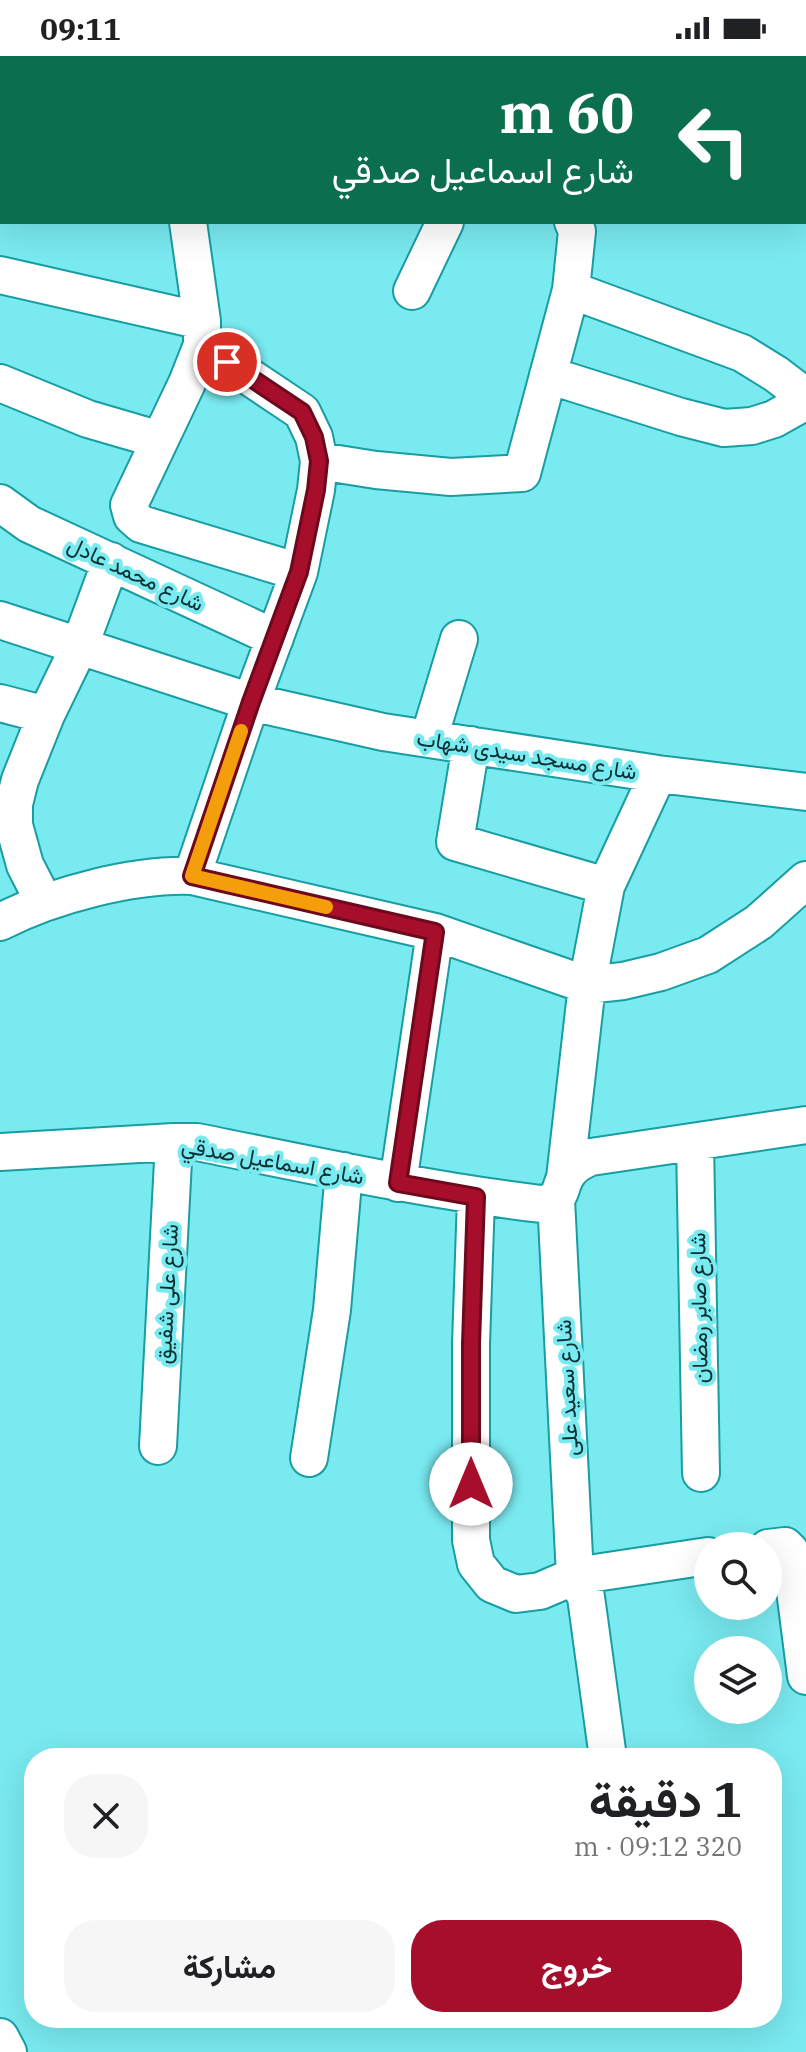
<!DOCTYPE html>
<html lang="ar">
<meta charset="utf-8">
<style>
:root{--surface:#fff;--page:#f6f6f6;--text:#202124;--muted:#757577;--accent:#a70e2b}
body{margin:0;font-family:"IBM Plex Serif",Vazirmatn,serif;background:var(--page);color:var(--text);direction:rtl;height:100vh;display:flex;flex-direction:column;font-size:30px;white-space:nowrap}
*{box-sizing:border-box;margin:0}
p{font-size:26px;color:var(--muted)}
.icon{flex:none;width:44px;height:44px;fill:none;stroke:currentColor;stroke-width:2;stroke-linecap:round;stroke-linejoin:round}
.map{position:relative;flex:1;overflow:hidden;direction:ltr}
.details{position:absolute;left:24px;top:1692px;width:758px;height:280px;display:flex;flex-direction:column;background:var(--surface);border-radius:32px;box-shadow:0 8px 32px #0002;direction:rtl}
.details>*{flex:none}
.guide{position:absolute;left:0px;top:0px;width:806px;height:168px;box-shadow:0 8px 32px #0002;direction:rtl;background:#0b6e4f;color:#fff;overflow:hidden}
.fabs{position:absolute;left:694px;top:1476px;display:grid;gap:16px}
.fabs a{display:grid;place-items:center;width:88px;height:88px;border-radius:50%;background:var(--surface);box-shadow:0 8px 32px #0002;font-size:40px}
.pin{position:absolute;display:grid;place-items:center;width:68px;height:68px;color:#fff;margin:-34px;border:4px solid #fff;border-radius:50%;box-shadow:0 2px 8px #0007}
.me{position:absolute;width:88px;margin:-44px;rotate:0deg;stroke-linejoin:round;filter:drop-shadow(0 0 6px #0008)}
.turn{display:flex;align-items:center;gap:28px;height:168px;padding:0 40px;font-size:36px}
.turn .icon{width:104px;height:104px;stroke-width:2.5}
.turn b{display:block;font-size:56px;line-height:68px}
.round{display:grid;place-items:center;flex:none;width:84px;height:84px;border-radius:32px;background:var(--page)}
.headline{display:flex;align-items:center;justify-content:space-between;height:136px;padding:0 40px}
h1{font-size:48px;font-weight:700;line-height:60px}
.primary-button{display:flex;gap:16px;margin-top:auto;padding:16px 40px}
.primary-button a{flex:1;height:92px;border-radius:32px;background:var(--accent);color:#fff;font-size:32px;font-weight:700;line-height:92px;text-align:center}
.primary-button a+a{background:var(--page);color:var(--text)}
.status{display:flex;justify-content:space-between;align-items:center;height:56px;padding:0 40px;background:var(--surface);direction:ltr}
.status svg{height:22px;fill:currentColor}
.map>svg:first-child{display:block}
.lines{fill:none;stroke-linecap:round;stroke-linejoin:round}
.minor-casing{stroke:#189da3;stroke-width:40}
.minor{stroke:#fff;stroke-width:36}
.route-casing{stroke:#6d091c;stroke-width:20}
.route{stroke:#a70e2b;stroke-width:14}
.slow{stroke:#f59e0b;stroke-width:14}
.labels{text-anchor:middle;dominant-baseline:central;stroke-width:8;stroke-linejoin:round;paint-order:stroke}
.street-label{font-size:22px;fill:#092f31;stroke:#79eaf0}
</style>
<div class="status"><b>09:11</b><svg viewBox="0 0 49 12"><path d="M0 12V9h3v3zM5 12V6h3v6zM10 12V3h3v9zM15 12V0h3v12zM26 1h20v11H26zM47 4h2v5h-2z"/></svg></div>
<div class="map">
<svg width="806" height="1996" viewBox="0 0 806 1996">
<rect width="100%" height="100%" fill="#79eaf0"/>
<g class="lines">
<g class="minor-casing">
<path id="minor" d="M 716,0 L 717,2
M 178,2 L 178,0
M 525,2 L 526,0
M 0,35 L 2,36
M 804,54 L 806,55
M 188,166 L 202,265 L 202,289 L 187,327 L 129,449 L 132,460 L 141,468 L 299,516
M 0,219 L 202,265
M 571,234 L 742,297 L 776,318 L 806,341
M 412,235 L 445,166
M 548,319 L 681,361 L 724,372 L 752,370 L 774,363 L 806,345
M 0,327 L 88,363 L 160,384
M 319,405 L 376,414 L 451,421 L 522,417 L 571,234 L 577,175 L 573,166
M 0,447 L 29,468 L 275,582
M 0,564 L 251,646 L 383,676 L 658,718 L 806,736
M 0,647 L 46,659
M 429,682 L 459,583
M 471,689 L 455,786 L 606,830
M 192,820 L 251,646 L 299,516 L 316,434 L 319,405 L 314,381 L 302,356 L 202,289
M 44,846 L 25,809 L 14,769 L 14,748 L 20,724 L 46,659 L 80,589 L 111,505
M 0,866 C 53,839 133,818 192,820 L 435,876 L 587,929 L 623,925 L 661,916 L 708,899 L 759,866 L 806,824
M 695,1086 L 701,1417
M 0,1096 L 174,1086 L 197,1086 C 312,1109 425,1134 541,1148 C 562,1145 558,1137 565,1122 C 570,1111 580,1105 591,1101 L 806,1069
M 565,1122 L 587,929 L 606,830 L 658,718
M 398,1127 L 435,876
M 476,1141 L 471,1288 L 471,1484 L 476,1508 L 492,1528 L 516,1538 L 540,1535 L 575,1520 L 708,1500
M 556,1143 L 575,1520 L 586,1541 L 608,1702
M 158,1390 L 174,1086
M 309,1402 L 332,1254 L 344,1115
M 768,1492 L 785,1490 L 790,1495 L 806,1620
M 0,1981 L 8,1996"/>
</g>
<use href="#minor" class="minor"/>
</g>
<g class="lines">
<g class="route-casing">
<path id="route" d="M 227,306 L 302,356 L 314,381 L 319,405 L 316,434 L 299,516 L 251,646 L 192,820 L 435,876 L 398,1127 L 476,1141 L 471,1288 L 471,1428"/>
</g>
<use href="#route" class="route"/>
<path class="slow" d="M 241,675 L 192,820 L 326,851"/>
</g>
<g class="labels">
<g class="street-label">
<text transform="translate(136 517) rotate(25)">شارع محمد عادل</text>
<text transform="translate(527 698) rotate(9)">شارع مسجد سيدى شهاب</text>
<text transform="translate(273 1104) rotate(10)">شارع اسماعيل صدقي</text>
<text transform="translate(166 1238) rotate(-87)">شارع على شفيق</text>
<text transform="translate(698 1252) rotate(-91)">شارع صابر رمضان</text>
<text transform="translate(566 1332) rotate(-93)">شارع سعيد على</text>
</g>
</g>
</svg>
<div class="fabs">
<a><svg class="icon" aria-label="search" viewBox="0 0 24 24"><circle cx="10" cy="10" r="6"/><path d="M15 15l6 6"/></svg></a>
<a><svg class="icon" aria-label="layers" viewBox="0 0 24 24"><path d="M12 4l9 5-9 5-9-5zM3 14l9 5 9-5"/></svg></a>
</div>
<div class="pin" style="left:227px;top:306px;background:#d93025"><svg class="icon" aria-label="arrive" viewBox="0 0 24 24"><path d="M6 21V4h12l-3 4 3 4H6"/></svg></div>
<svg class="me" style="left:471px;top:1428px" viewBox="-20 -20 40 40"><circle r="19" fill="#fff"/><path d="M0-13L10 11 0 6-10 11z" fill="#a70e2b"/></svg>
<div class="guide">
<div class="turn"><svg class="icon" aria-label="left" viewBox="0 0 24 24"><path d="M17 20v-9H6M10 6l-5 5 5 5"/></svg><div><b>60 m</b>شارع اسماعيل صدقي</div></div>
</div>
<section class="details">
<div class="headline"><div><h1>1 دقيقة</h1><p>320 m · 09:12</p></div><a class="round"><svg class="icon" aria-label="close" viewBox="0 0 24 24"><path d="M6 6l12 12M18 6L6 18"/></svg></a></div>
<div class="primary-button"><a>خروج</a><a>مشاركة</a></div>
</section>
</div>
